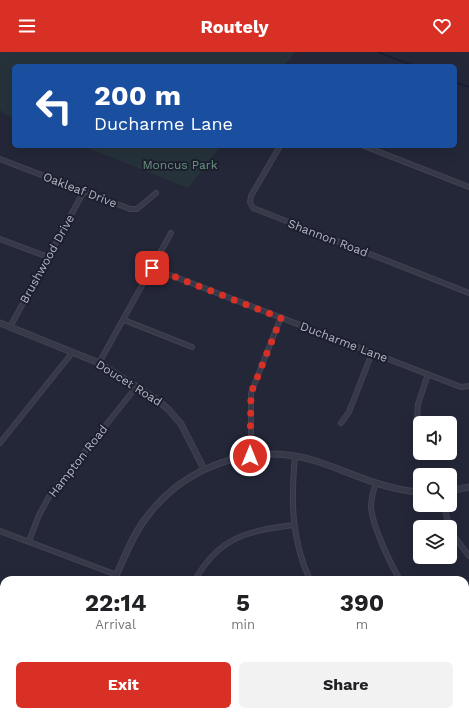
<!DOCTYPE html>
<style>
:root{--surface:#fff;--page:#f2f2f2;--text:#202124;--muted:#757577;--accent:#d93025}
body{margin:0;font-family:"Work Sans",sans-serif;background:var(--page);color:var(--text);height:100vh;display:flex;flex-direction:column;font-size:15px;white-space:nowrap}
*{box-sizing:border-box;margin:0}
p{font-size:13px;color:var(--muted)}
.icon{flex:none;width:22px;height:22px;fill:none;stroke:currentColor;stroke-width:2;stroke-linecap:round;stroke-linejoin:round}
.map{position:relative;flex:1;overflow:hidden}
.details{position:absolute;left:0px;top:524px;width:469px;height:140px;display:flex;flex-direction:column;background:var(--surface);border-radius:12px 12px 0 0;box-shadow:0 4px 16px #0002}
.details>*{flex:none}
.banner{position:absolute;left:12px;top:12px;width:445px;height:84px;border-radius:6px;box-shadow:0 4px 16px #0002;background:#1a4fa0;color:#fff;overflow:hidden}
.tools{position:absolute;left:413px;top:364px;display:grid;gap:8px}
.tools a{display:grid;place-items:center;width:44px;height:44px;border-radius:6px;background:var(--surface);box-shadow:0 4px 16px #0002;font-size:20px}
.pin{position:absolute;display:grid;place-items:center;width:34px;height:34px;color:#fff;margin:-17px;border-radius:8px;box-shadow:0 2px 6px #0006}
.me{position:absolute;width:44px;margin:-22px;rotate:0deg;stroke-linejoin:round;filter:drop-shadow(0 0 3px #0008)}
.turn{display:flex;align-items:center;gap:14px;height:84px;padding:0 16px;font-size:18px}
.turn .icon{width:52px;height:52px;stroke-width:2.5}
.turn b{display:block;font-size:28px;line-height:34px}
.eta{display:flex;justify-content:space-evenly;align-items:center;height:68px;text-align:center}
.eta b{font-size:24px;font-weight:700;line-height:28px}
.button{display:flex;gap:8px;margin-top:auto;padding:8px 16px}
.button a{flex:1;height:46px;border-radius:6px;background:var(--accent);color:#fff;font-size:16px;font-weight:700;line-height:46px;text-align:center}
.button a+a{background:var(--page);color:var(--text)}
header{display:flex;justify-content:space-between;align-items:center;height:52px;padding:0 16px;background:var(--accent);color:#fff;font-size:18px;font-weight:700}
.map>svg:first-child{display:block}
.green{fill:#26323a}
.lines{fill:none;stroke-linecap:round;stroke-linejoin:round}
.stream{stroke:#181c35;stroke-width:1.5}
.minor-casing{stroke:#404352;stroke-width:6}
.tertiary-casing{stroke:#404352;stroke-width:7}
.minor{stroke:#373949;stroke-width:4}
.tertiary{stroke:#373949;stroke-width:5}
.route{stroke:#d93025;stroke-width:7;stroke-dasharray:0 12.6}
.labels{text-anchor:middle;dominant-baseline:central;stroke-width:4;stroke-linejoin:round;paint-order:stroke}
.park-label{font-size:12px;fill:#6b9480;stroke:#1c1f2e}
.street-label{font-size:12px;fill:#b2b4c5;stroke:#1c1f2e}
</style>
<header><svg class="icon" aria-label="menu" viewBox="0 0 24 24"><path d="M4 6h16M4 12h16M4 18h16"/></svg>Routely<svg class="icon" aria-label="heart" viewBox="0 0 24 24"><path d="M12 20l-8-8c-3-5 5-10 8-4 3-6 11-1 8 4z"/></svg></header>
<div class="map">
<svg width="469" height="664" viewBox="0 0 469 664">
<rect width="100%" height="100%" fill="#242738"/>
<path class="green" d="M 0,0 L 295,0 L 284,14 L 14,14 L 14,66 L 6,63 L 0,58 Z
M 83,94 L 221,94 L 188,136 Z"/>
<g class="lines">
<path class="stream" d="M 378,0 L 414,14
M 455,30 L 469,35"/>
<g class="minor-casing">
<path id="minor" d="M 280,94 L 251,144 L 250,150 L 253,156 L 469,241
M 364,94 L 469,135
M 0,107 L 130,157 L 137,157 L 156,141
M 0,187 L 48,205
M 152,216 L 440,327 L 461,335 L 469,334
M 124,268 L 192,295
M 10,275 L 84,139
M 99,311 L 171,181
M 417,368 L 418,352 L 428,322
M 341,371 L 349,360 L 372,301
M 0,391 L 72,301
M 251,404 L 251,341 L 281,265
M 295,404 C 291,448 291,487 310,528
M 376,431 C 373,439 371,447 371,456 C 373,475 390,511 400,528
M 444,453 L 449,475
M 0,479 L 117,523
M 450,479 L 469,504
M 29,489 L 39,463 L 50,443 L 137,334
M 195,528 C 219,485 247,479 294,473
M 465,606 L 469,612
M 0,656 L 4,658
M 8,660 L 18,664
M 163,660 L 174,664
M 385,660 L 396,664
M 0,663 L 1,664
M 251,664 L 252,660"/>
</g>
<g class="tertiary-casing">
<path id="tertiary" d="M 0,271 L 99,311 L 156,347 L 169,358 L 181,372 L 204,417
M 450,439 L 469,435
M 114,528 C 124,507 132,484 146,466 C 184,414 254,389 316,409 C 350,420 383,438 420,440
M 0,551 L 4,553
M 54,664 L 56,660"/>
</g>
<use href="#minor" class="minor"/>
<use href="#tertiary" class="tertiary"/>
</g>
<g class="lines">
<path class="route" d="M 152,216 L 281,266 L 251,341 L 250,404"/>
</g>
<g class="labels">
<g class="park-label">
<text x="180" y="113">Moncus Park</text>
</g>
<g class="street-label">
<text transform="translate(80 138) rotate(21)">Oakleaf Drive</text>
<text transform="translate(328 186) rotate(21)">Shannon Road</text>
<text transform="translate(47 207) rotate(-61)">Brushwood Drive</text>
<text transform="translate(344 290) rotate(21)">Ducharme Lane</text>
<text transform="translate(129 331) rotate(32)">Doucet Road</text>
<text transform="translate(78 409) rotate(-52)">Hampton Road</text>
</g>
</g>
</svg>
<div class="tools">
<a><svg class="icon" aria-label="sound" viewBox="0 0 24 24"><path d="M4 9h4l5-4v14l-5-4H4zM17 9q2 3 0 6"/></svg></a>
<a><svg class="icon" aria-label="search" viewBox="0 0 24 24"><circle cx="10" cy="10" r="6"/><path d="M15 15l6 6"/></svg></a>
<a><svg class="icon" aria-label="layers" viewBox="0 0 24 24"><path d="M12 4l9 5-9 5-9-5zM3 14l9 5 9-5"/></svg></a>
</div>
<div class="pin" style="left:152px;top:216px;background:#d93025"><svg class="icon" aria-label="arrive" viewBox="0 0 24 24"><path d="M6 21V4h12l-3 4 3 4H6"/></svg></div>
<svg class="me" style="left:250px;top:404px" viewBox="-20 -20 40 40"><circle r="17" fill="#d93025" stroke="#fff" stroke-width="3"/><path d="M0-11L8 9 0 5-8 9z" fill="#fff"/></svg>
<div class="banner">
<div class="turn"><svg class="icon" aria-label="left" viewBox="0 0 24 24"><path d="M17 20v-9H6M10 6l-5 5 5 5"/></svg><div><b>200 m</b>Ducharme Lane</div></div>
</div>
<section class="details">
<div class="eta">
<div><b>22:14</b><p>Arrival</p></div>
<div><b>5</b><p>min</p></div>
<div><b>390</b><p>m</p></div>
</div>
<div class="button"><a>Exit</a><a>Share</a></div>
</section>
</div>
